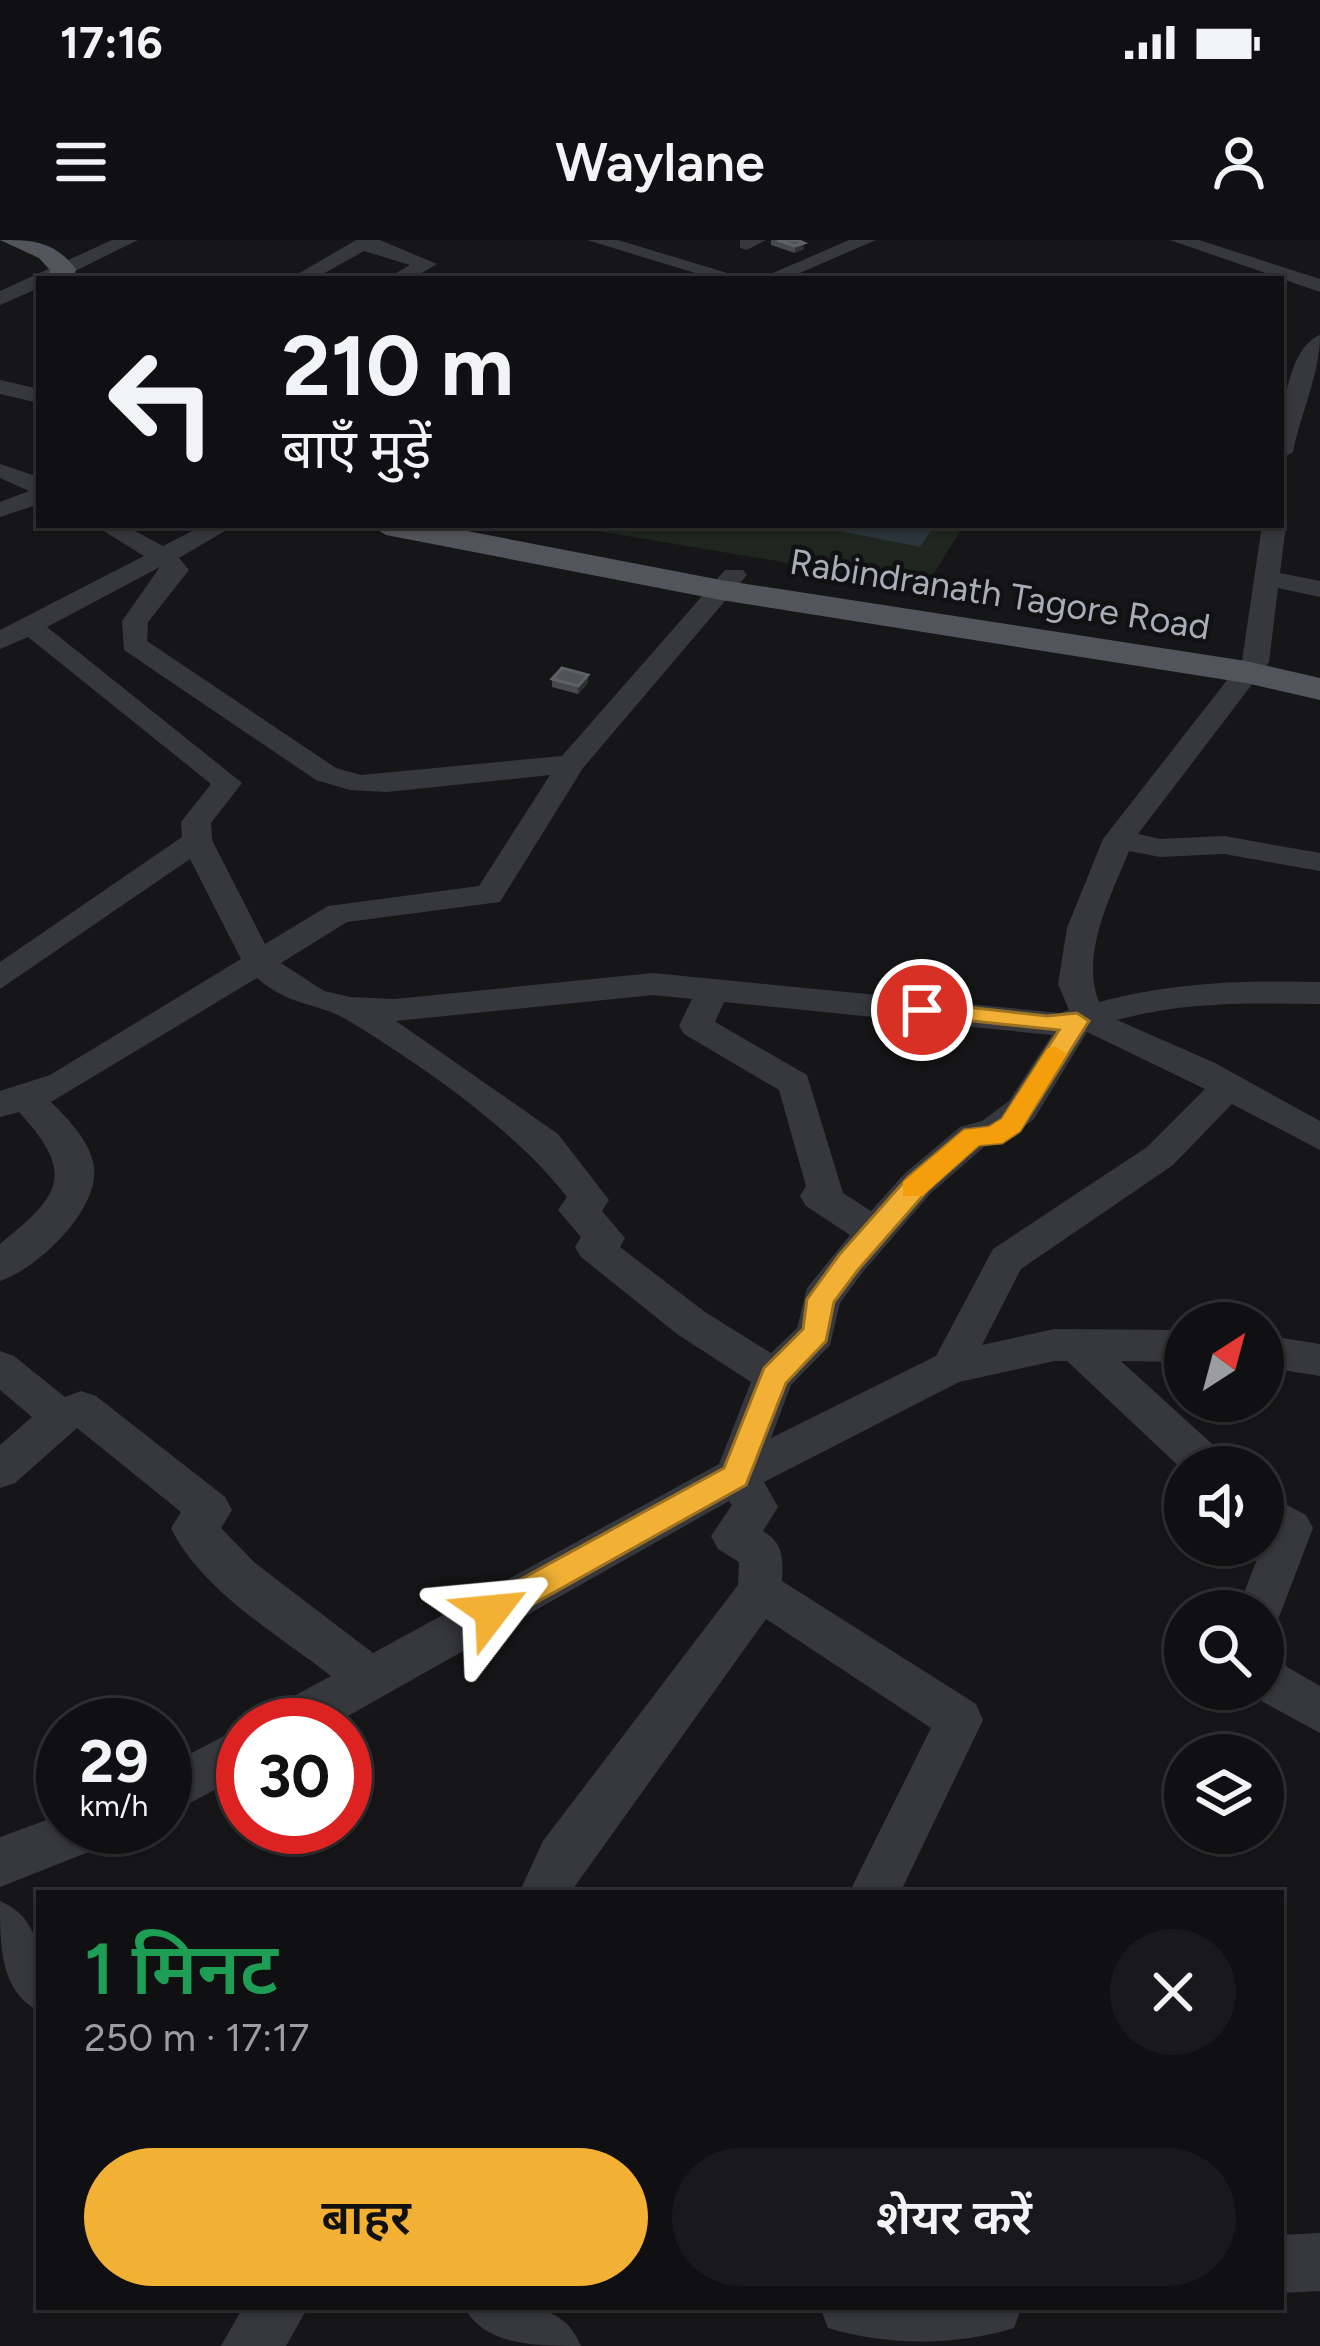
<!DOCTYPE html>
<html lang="hi">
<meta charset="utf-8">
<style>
:root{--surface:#101012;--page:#19191b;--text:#f1f3f6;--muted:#9c9d9f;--line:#303032;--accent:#f2b134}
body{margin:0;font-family:Figtree,"Noto Sans Devanagari",sans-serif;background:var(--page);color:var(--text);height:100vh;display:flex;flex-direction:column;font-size:45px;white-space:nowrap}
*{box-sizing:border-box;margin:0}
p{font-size:39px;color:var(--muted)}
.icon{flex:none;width:66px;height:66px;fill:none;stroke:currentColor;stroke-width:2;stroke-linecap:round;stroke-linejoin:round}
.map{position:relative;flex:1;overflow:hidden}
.panel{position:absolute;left:36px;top:1650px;width:1248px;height:420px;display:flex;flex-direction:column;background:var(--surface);border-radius:0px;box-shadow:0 3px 9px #0004,0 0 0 3px var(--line)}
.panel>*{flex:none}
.banner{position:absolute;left:36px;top:36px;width:1248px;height:252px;border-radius:0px;box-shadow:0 3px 9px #0004,0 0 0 3px var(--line);background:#101012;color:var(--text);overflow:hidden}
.needle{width:78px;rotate:36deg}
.tools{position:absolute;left:1164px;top:1062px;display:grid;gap:24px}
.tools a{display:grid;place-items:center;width:120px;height:120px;border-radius:50%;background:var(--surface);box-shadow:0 3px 9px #0004,0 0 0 3px var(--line);font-size:60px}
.speed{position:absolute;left:36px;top:1458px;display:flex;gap:24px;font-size:60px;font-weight:700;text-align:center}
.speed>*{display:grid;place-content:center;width:156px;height:156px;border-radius:50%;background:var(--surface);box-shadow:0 3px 9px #0004,0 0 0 3px var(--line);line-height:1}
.speed small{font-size:30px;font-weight:400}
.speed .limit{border:18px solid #d22;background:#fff;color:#111}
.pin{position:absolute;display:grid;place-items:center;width:102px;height:102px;color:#fff;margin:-51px;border:6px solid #fff;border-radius:50%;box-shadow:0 3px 12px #0007}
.me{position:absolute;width:132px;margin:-66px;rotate:61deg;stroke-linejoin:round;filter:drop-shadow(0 0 9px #0008)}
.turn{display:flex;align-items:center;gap:42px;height:252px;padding:0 48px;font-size:54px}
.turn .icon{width:156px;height:156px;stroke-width:2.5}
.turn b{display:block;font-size:84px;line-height:102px}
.round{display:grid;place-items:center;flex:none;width:126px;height:126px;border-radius:63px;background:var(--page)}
.overview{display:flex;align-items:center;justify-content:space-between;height:204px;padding:0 48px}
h1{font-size:72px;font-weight:600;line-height:90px;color:#1e9e55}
.action{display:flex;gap:24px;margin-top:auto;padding:24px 48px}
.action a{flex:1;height:138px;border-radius:72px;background:var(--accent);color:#111;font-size:48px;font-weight:600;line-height:138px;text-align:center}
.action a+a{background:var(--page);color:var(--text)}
.status{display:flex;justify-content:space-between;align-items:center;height:84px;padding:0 60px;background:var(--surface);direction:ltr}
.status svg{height:33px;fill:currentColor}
header{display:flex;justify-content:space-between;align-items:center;height:156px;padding:0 48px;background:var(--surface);font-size:54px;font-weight:600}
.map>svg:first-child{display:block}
.green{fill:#1e261f}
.water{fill:#2c353c}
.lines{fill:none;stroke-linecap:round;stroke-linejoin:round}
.minor{fill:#37383d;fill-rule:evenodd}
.major{fill:#53555c;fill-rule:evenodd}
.wall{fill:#47494d}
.shaded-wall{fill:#2f3033}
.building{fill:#525359;stroke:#5f6168;stroke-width:3}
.route{fill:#f2b134;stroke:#9d7322;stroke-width:3}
.slow{fill:#f59e0b}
.labels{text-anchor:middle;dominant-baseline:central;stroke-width:9;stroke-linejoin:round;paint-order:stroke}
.far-street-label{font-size:36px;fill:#a8adb8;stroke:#111113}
</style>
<div class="status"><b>17:16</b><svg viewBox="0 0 49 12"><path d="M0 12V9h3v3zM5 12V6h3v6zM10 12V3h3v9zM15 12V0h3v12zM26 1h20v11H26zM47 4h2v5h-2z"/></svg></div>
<header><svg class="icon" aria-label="menu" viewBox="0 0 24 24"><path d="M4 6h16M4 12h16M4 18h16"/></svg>Waylane<svg class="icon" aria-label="person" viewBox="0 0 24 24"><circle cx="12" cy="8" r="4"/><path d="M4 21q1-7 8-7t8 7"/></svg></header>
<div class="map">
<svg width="1320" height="2106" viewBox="0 0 1320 2106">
<rect width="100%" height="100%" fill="#161618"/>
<path class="green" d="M 561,285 L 964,285 L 926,346 Z"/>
<path class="water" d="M 809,285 L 935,285 L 920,307 Z"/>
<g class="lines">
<path class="minor" d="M 112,0 L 138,0 L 59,39 L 39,39 L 39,48 L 0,65 L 0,51 Z
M 356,0 L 380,0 L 437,24 L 412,39 L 386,39 L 410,25 L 364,11 L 314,39 L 291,38 Z
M 587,0 L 618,0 L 747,39 L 715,39 Z
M 740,0 L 766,0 L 747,10 L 740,8 Z
M 849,0 L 876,0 L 786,39 L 759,39 Z
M 1170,0 L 1199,0 L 1320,39 L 1320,52 Z
M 1320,95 C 1320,134 1301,172 1293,212 L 1281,219 C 1281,185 1284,110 1320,95 Z
M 0,140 L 39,149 L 39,163 L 0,154 Z
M 0,224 L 39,237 L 39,264 L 0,277 L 0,262 L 29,251 L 0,238 Z
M 1281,279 L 1286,285 L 1280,333 L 1320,341 L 1320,357 L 1278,348 L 1269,422 L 1138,594 L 1160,599 L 1224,596 L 1320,613 L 1320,631 L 1224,614 L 1160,617 L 1129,611 C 1111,656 1080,714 1099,762 C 1174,742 1243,740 1320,742 L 1320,764 C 1250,763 1185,761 1117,780 L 1215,823 L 1320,881 L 1320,910 L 1232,864 L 1173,925 L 1021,1029 L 982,1105 L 1054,1089 L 1185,1090 L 1185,1122 L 1121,1121 L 1223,1214 L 1229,1227 L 1185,1227 L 1185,1232 L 1067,1121 L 1054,1121 L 959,1142 L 764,1242 L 778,1267 L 763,1291 C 784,1304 783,1318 782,1341 L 976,1464 L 983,1480 L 900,1653 L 849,1653 L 931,1488 L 766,1379 L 570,1653 L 519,1653 L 543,1601 L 738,1345 L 739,1322 L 718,1309 L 711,1296 L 732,1265 L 729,1261 L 332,1485 L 263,1485 L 270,1469 L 331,1436 C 278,1395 201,1350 171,1288 L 181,1272 L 77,1188 L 15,1243 L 0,1248 L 0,1205 L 32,1177 L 0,1150 L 0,1111 L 14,1116 L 65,1157 L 81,1151 L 96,1156 L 225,1257 L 232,1270 L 221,1288 L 255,1323 L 373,1413 L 719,1224 L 751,1142 L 677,1094 L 581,1017 L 575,1007 L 581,997 L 558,970 L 567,957 C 514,889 424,827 349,781 C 318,762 292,768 257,738 L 51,862 C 68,879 90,901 94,926 C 100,970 37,1029 0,1041 L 0,1004 C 61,955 76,934 19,872 L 0,877 L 0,851 L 50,835 L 241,719 L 190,619 L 0,749 L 0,722 L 182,597 L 181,582 L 211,544 L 28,397 L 0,409 L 0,390 L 144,316 L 94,285 L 124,285 L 163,306 L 204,285 L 235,285 L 179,318 L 189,330 L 148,382 L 147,401 L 336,528 L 361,535 L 562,516 L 725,330 L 743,330 L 747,335 L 583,528 L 500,662 L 347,682 L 281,723 L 324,751 L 350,757 L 395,759 L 653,733 L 1060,773 L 1069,770 L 1058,744 L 1067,688 L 1103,599 L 1242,421 L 1262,285 L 1281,285 ZM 160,327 L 122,381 L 124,410 L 316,540 L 350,550 L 387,552 L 550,535 L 479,646 L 328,666 L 265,704 L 212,600 L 211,583 L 242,543 L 47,387 ZM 653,755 L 692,759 L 679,786 L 684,794 L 779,850 L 806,946 L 800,956 L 806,966 L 850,995 L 807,1048 L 797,1088 L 771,1113 L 705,1072 L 620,1007 L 625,998 L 602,971 L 609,960 L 558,894 L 396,781 ZM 724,762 L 1052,795 L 1009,861 L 982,881 L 960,887 L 904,934 L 871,971 L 843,953 L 807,835 L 715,782 ZM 1087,792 L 1205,849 L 1147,907 L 993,1009 L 936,1116 L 771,1198 L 791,1145 L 830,1105 L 840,1063 L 862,1033 L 930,954 L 984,907 L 1004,902 L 1034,879 Z
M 1263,1095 L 1320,1104 L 1320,1136 L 1263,1127 Z
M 1263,1252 L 1306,1275 L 1313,1288 L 1276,1385 L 1263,1390 L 1263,1371 L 1237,1371 L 1266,1296 Z
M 1263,1404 L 1279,1410 L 1287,1427 L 1320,1446 L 1320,1493 L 1254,1457 L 1250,1449 L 1263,1449 Z
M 243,1486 L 243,1535 L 165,1576 L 165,1527 Z
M 63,1574 L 63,1587 L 117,1587 L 109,1604 L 0,1647 L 0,1597 Z
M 0,1661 C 47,1681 39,1728 39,1771 C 0,1752 0,1705 0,1661 Z
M 1320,1993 L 1320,2051 L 1281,2053 L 1281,1995 Z
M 243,2067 L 308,2067 L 286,2106 L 221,2106 Z
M 464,2067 C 510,2067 561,2056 581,2106 C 535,2106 485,2106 464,2067 Z
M 820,2067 L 1022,2067 L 1014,2088 C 955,2106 888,2106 828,2088 Z"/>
<path class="major" d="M 0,0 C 34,0 54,1 76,29 L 74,39 L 48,39 L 50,30 L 39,18 Z
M 370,285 L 436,285 L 721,340 L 1246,421 L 1320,438 L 1320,460 L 1246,443 L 721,360 L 386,295 Z"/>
</g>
<path class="wall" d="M 771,0 L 797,0 L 804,9 L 795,13 L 771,5 Z
M 552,439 L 588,443 L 578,454 L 552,447 Z"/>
<path class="shaded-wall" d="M 804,3 L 804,9 L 795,13 L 795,6 Z
M 588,435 L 588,443 L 578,454 L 578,446 Z"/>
<path class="building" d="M 777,0 L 797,0 L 804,3 L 795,6 Z
M 624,35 L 638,39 L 616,39 Z
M 562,428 L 588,435 L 578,446 L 552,439 Z"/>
<path class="route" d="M 922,762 L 1047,776 L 1077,773 L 1089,781 L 1020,891 L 1002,903 L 979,905 L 927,951 L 858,1030 L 834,1062 L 826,1101 L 786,1143 L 746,1245 L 503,1381 L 481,1381 L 476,1371 L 481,1361 L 724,1228 L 764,1128 L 803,1089 L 807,1059 L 839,1015 L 908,937 L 964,890 L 989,887 L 1002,879 L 1059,790 L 914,775 L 914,764 Z"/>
<path class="slow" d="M 1055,806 L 1067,814 L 1020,891 L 1002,903 L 979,905 L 922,956 L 903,956 L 903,942 L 964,890 L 989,887 L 1002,879 L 1047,809 Z"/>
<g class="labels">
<g class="far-street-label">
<text transform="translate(1000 354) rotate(9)">Rabindranath Tagore Road</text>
</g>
</g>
</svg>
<div class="tools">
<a><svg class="needle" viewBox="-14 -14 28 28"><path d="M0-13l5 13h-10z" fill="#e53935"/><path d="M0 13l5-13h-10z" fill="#9c9d9f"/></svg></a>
<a><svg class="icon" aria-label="sound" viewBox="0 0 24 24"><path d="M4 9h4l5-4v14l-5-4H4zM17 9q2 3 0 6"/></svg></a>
<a><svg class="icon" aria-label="search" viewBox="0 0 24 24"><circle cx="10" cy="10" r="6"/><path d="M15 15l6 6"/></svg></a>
<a><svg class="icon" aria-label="layers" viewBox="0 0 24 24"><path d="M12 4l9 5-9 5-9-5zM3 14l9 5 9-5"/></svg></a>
</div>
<div class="speed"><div>29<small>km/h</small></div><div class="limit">30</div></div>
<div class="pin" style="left:922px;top:770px;background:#d93025"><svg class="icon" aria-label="arrive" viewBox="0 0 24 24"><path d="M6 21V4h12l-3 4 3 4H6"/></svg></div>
<svg class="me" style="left:492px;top:1371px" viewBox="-20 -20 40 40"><path d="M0-17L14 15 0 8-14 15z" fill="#f2b134" stroke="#fff" stroke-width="4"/></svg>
<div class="banner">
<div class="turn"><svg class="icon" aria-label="left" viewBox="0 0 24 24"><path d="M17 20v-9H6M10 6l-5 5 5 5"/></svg><div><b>210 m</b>बाएँ मुड़ें</div></div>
</div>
<section class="panel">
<div class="overview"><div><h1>1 मिनट</h1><p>250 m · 17:17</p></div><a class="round"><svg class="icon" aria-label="close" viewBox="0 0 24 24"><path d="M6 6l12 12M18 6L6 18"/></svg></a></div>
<div class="action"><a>बाहर</a><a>शेयर करें</a></div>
</section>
</div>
